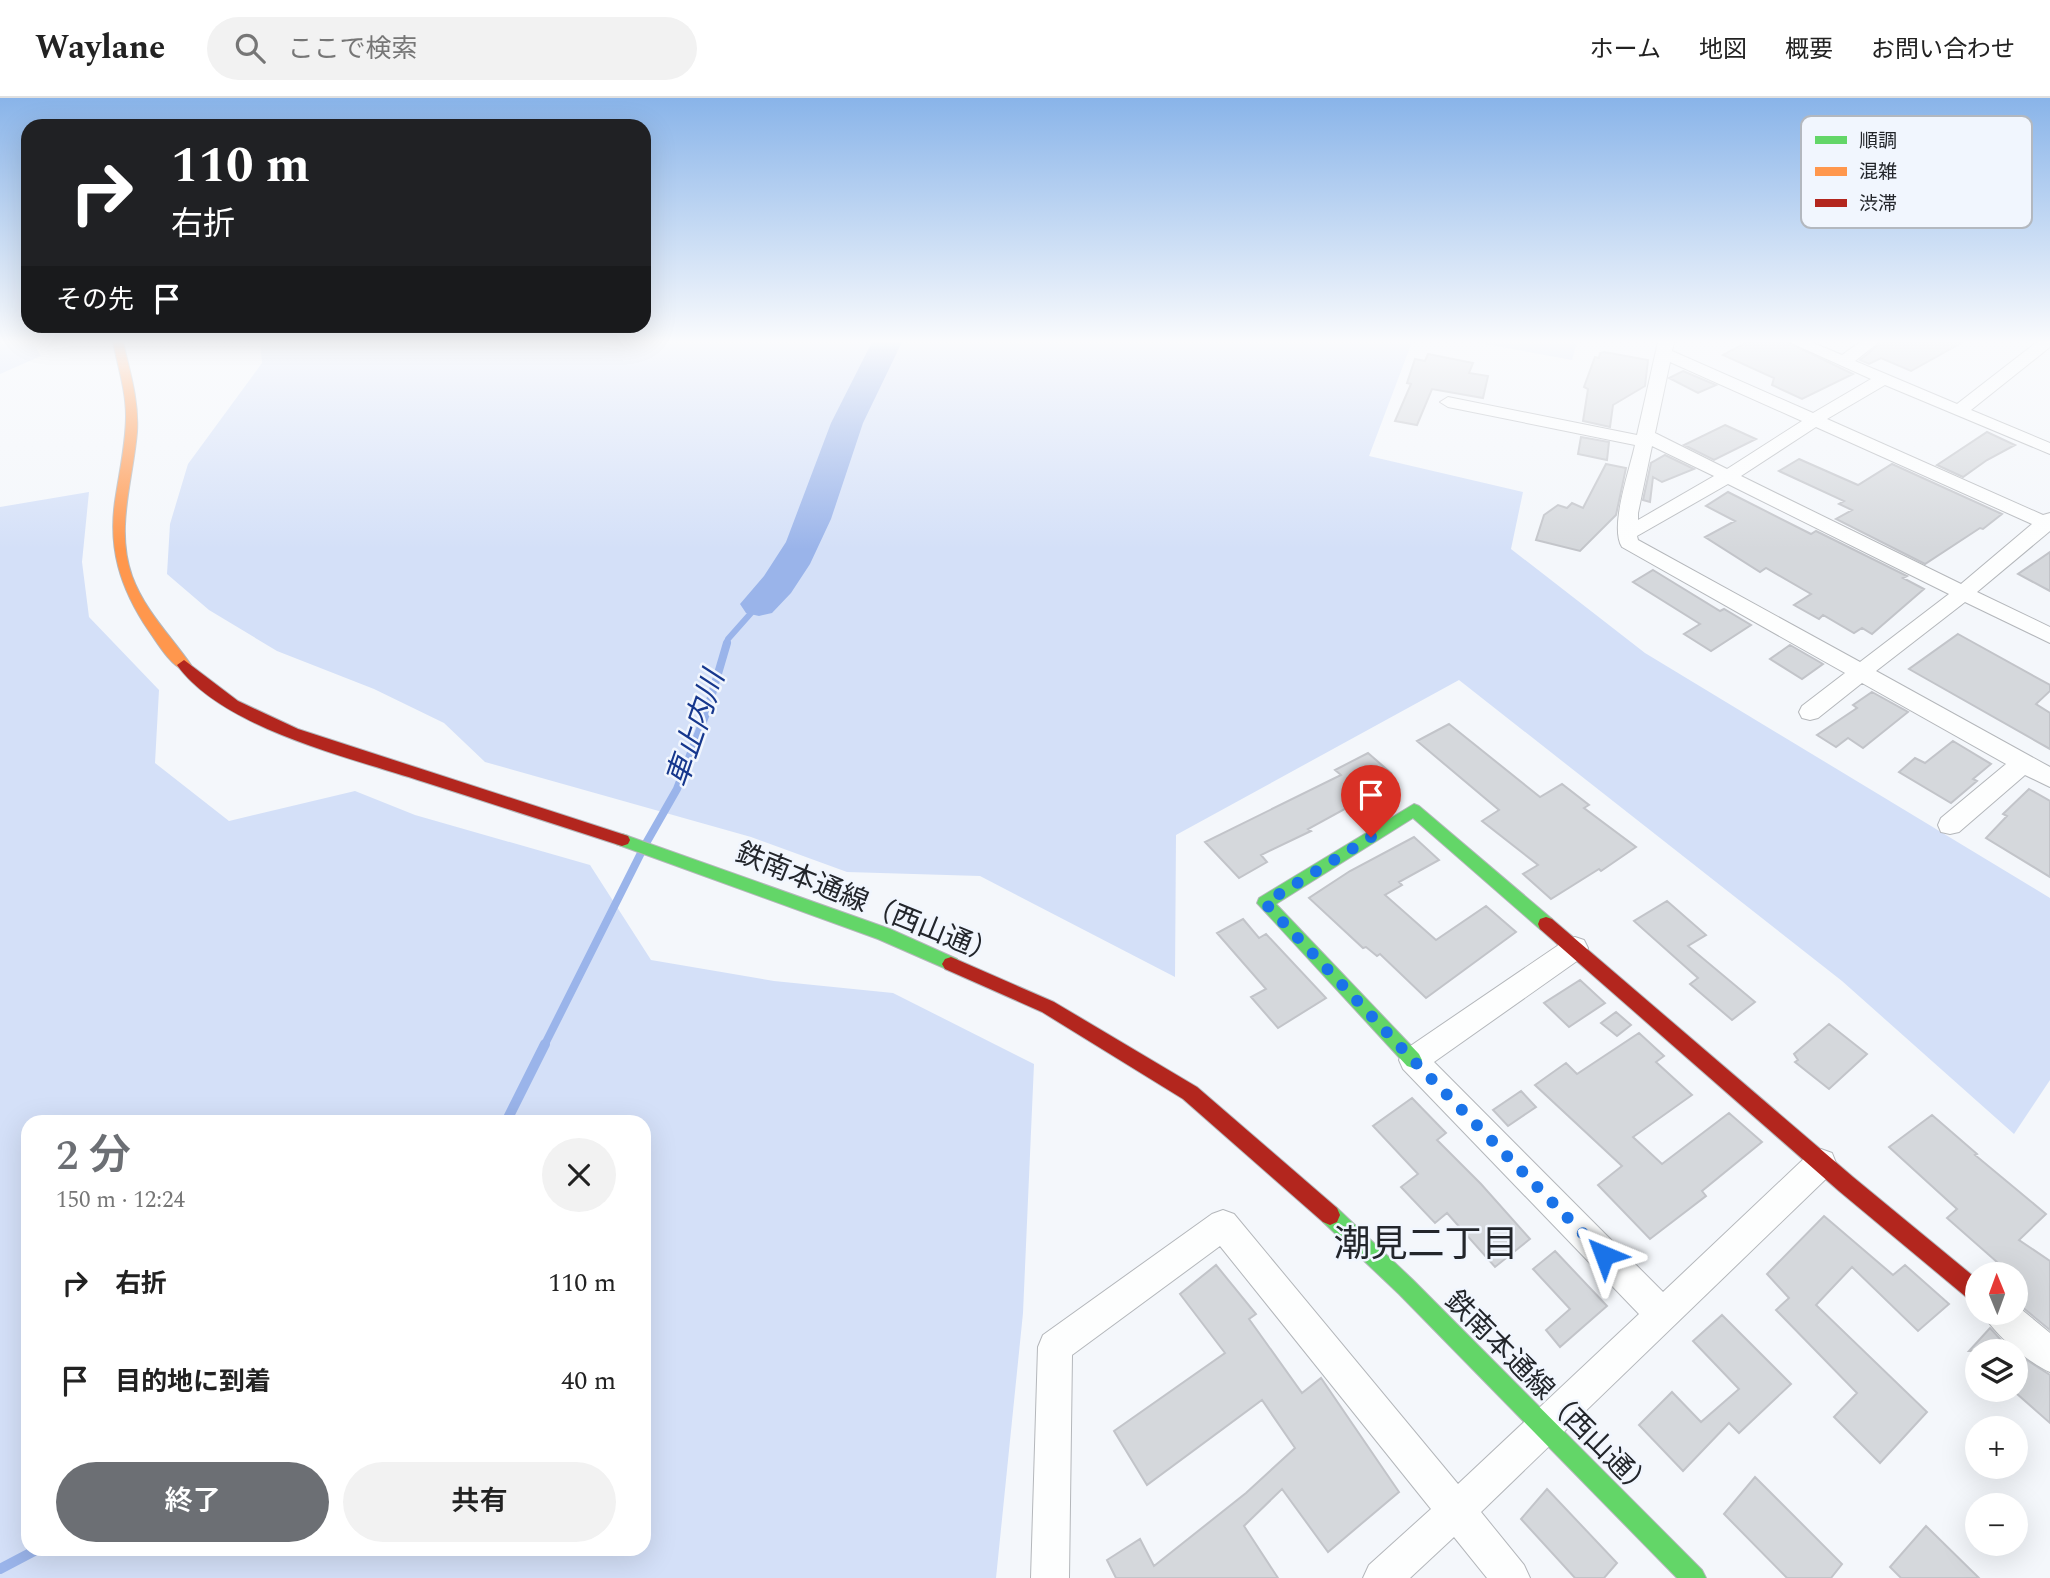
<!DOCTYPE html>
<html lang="ja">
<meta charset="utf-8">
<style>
:root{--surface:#fff;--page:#f2f2f2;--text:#222;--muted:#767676;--line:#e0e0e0;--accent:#6c6f74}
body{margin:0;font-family:Spectral,"Noto Sans JP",serif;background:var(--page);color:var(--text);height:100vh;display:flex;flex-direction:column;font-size:26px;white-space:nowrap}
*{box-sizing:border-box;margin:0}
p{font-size:23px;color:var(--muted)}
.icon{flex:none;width:38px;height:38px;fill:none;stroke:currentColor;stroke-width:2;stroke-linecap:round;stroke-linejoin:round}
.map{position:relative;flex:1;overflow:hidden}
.sheet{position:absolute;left:21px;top:1017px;width:630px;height:441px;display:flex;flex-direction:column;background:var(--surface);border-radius:21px;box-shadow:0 7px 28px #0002}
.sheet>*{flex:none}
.top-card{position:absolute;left:21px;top:21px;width:630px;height:214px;border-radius:21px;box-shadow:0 7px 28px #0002;background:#202124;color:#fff;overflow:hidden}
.needle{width:46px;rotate:359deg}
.fabs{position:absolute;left:1965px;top:1164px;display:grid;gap:14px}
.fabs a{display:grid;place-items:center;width:63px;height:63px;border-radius:50%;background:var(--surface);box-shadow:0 7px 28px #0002;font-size:35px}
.pin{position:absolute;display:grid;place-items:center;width:60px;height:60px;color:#fff;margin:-72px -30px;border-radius:50% 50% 50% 0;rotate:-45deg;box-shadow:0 0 7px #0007}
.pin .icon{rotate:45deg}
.me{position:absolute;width:77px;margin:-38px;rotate:316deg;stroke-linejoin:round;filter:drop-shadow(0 0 5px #0008)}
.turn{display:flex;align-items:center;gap:24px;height:147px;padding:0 35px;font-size:32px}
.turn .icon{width:91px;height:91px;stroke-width:2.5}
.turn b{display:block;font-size:49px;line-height:60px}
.then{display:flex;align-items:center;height:66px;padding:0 35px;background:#0003;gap:14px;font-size:26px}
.round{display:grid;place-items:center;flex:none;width:74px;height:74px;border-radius:37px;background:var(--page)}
.head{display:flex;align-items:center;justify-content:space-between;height:119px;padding:0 35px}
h1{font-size:42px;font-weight:600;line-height:52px;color:var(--accent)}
.primary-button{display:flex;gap:14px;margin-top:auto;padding:14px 35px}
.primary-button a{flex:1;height:80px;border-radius:42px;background:var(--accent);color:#fff;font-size:28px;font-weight:600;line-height:80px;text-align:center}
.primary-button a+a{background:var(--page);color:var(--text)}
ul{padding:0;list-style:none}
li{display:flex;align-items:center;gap:21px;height:98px;padding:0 35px}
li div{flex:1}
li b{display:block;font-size:26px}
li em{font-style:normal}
header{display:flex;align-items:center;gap:42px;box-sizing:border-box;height:98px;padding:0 35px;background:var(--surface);border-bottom:2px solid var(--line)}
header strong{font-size:33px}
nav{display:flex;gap:38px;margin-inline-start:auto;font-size:24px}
.search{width:490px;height:63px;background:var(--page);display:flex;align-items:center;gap:18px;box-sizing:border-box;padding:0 24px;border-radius:38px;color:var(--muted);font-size:26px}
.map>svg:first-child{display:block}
.green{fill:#d4e0f8;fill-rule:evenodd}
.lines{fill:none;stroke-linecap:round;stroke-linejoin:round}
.stream-far2{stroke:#9ab4ea;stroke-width:6}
.stream-far1{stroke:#9ab4ea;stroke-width:8}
.stream{stroke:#9ab4ea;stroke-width:10}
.river{fill:#9ab4ea;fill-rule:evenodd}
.building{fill:#d5d8dc;stroke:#c2c4c9;stroke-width:2}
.street-casing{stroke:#b4b7bb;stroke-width:2}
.fast-casing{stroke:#b4b7bb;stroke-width:2}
.slow-casing{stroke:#b4b7bb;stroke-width:2}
.jam-casing{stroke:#b4b7bb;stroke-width:2}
.street{fill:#fdfefe;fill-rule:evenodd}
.fast{fill:#63d668;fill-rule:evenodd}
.slow{fill:#ff974d;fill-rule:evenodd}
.jam{fill:#b3261e;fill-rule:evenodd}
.route{stroke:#1a73e8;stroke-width:12;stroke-dasharray:0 21.6}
.labels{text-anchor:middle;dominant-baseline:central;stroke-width:5;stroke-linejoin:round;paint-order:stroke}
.street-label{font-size:28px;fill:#23262b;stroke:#f1f6fe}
.water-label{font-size:30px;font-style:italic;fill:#16378d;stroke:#f1f6fe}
.near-neighbourhood-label{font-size:37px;fill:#23262b;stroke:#f1f6fe}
.key{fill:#f1f6fe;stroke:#b3b8bf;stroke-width:2}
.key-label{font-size:19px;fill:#23262b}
</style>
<header>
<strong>Waylane</strong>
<div class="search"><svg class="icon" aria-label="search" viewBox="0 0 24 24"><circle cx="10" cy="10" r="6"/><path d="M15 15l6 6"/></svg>ここで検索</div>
<nav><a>ホーム</a><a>地図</a><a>概要</a><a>お問い合わせ</a></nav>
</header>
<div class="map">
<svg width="2050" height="1480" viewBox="0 0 2050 1480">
<rect width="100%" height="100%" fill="#f4f7fb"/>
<path class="green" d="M 0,244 L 32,244 L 41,258 L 0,276 Z
M 260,244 L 1412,244 L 1369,358 L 1523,394 L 1511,451 L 1645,555 L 2050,800 L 2050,982 L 2014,1036 L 1842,883 L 1459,582 L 1176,737 L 1175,879 L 980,778 L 847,774 L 751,739 L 485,664 L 444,625 L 374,591 L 277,553 L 209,512 L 167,476 L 170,426 L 188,366 L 262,265 Z
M 1474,244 L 1577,244 L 1572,262 Z
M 89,394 L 82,464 L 89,519 L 159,592 L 155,665 L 229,723 L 355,693 L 415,717 L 590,767 L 651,862 L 774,883 L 893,895 L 1034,966 L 1023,1215 L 996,1480 L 0,1480 L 0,409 ZM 28,1024 L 644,1024 L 644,1451 L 28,1451 Z"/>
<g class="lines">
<path class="stream-far2" d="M 726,547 L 728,541 L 759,506"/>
<path class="stream-far1" d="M 544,948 L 645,747 L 677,691 L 707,613 L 727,545"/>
<path class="stream" d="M 506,1024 L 545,946
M 0,1471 L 38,1451"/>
<path class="river" d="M 872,244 L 902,244 L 863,325 L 831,421 L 810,466 L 791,495 L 772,515 L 759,518 L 746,515 L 740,506 L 764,478 L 786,444 L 831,325 Z"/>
</g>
<path class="building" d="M 1747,244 L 1787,244 L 1853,276 L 1802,301 L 1772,287 L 1774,280 L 1723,257 Z
M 1882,244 L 1963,244 L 1911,273 L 1881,260 L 1869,266 L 1860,262 Z
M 1604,254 L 1648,262 L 1645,288 L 1613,307 L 1610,329 L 1583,323 L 1588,291 L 1584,289 L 1595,259 L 1599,260 L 1600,255 Z
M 1428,256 L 1473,265 L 1469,275 L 1488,278 L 1483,300 L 1432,291 L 1417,327 L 1395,323 L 1411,286 L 1407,285 L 1415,261 L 1425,263 Z
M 1683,273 L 1716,287 L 1698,295 L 1669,280 Z
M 1725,327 L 1756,341 L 1714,362 L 1684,347 Z
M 1987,334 L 2015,347 L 1987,362 L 1963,379 L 1937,367 Z
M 1581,339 L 1609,344 L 1607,362 L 1578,356 Z
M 1665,357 L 1694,371 L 1662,384 L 1653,379 L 1650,404 L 1643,402 L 1651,365 Z
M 1799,361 L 1858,387 L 1892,366 L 2002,416 L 1983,431 L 1980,430 L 1925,466 L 1836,421 L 1852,412 L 1839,406 L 1844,403 L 1779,373 Z
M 1606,366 L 1626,370 L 1616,417 L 1580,453 L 1536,442 L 1544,417 L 1558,407 L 1567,410 L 1572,405 L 1583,410 Z
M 1728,394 L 1811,436 L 1816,433 L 1907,478 L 1903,480 L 1924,491 L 1872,536 L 1862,530 L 1854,535 L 1823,517 L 1819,521 L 1794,507 L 1811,496 L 1766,470 L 1760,474 L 1705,439 L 1735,423 L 1706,408 Z
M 2050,454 L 2050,493 L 2018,476 Z
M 1653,472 L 1720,513 L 1724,511 L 1751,527 L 1711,553 L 1684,536 L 1700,526 L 1633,484 Z
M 1958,536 L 2050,587 L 2050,593 L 2036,606 L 2050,615 L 2050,651 L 1909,571 Z
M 1790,547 L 1823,566 L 1802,581 L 1770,561 Z
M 1872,594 L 1908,614 L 1863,650 L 1848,640 L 1836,649 L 1817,637 L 1857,610 L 1853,607 Z
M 1449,626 L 1540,699 L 1562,686 L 1589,707 L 1584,710 L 1636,749 L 1601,773 L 1599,771 L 1551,801 L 1523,776 L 1538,767 L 1482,723 L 1499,712 L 1417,643 Z
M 1953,643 L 1991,666 L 1973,681 L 1977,683 L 1951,705 L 1899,674 L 1915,660 L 1925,665 Z
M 1368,655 L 1391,675 L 1344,700 L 1352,707 L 1308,731 L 1311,733 L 1261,757 L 1267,764 L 1239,780 L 1205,744 L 1341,677 L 1335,672 Z
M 2029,691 L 2050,703 L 2050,779 L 1986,740 L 2007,718 L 2003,716 Z
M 1414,739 L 1439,762 L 1399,784 L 1402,787 L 1385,797 L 1436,842 L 1486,808 L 1516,834 L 1426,900 L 1380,856 L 1377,858 L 1366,849 L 1363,850 L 1309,800 L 1350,773 Z
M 1667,803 L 1706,837 L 1688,848 L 1755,904 L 1732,922 L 1690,886 L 1698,880 L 1634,823 Z
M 1243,821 L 1259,840 L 1266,836 L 1326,900 L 1278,930 L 1251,899 L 1266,891 L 1217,835 Z
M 1580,882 L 1605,905 L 1569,929 L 1544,905 Z
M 1616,914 L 1631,927 L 1617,938 L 1601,925 Z
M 1829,926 L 1867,956 L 1829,991 L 1795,964 L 1798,962 L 1794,956 Z
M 1639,935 L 1664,958 L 1656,964 L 1692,997 L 1633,1039 L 1662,1066 L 1729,1015 L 1762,1044 L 1702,1093 L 1706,1098 L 1650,1141 L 1598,1087 L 1622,1068 L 1535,987 L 1566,965 L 1577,976 Z
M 1521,993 L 1536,1009 L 1508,1028 L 1493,1012 Z
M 1412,1000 L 1446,1035 L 1437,1042 L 1481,1086 L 1530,1141 L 1495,1169 L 1447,1115 L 1435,1125 L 1401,1089 L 1418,1076 L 1373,1028 Z
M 1932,1017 L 1977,1056 L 1975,1057 L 2046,1116 L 2019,1142 L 2050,1163 L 2050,1232 L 2016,1204 L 2016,1176 L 1993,1176 L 1989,1172 L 1997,1164 L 1947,1120 L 1957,1111 L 1889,1049 Z
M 1824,1118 L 1893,1177 L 1905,1167 L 1949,1206 L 1918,1233 L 1852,1169 L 1816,1207 L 1927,1314 L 1880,1365 L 1834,1319 L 1857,1295 L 1776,1212 L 1789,1200 L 1767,1176 Z
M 1555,1153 L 1607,1208 L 1560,1249 L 1546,1232 L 1570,1211 L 1533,1171 Z
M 1216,1167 L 1256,1216 L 1249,1221 L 1302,1295 L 1321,1280 L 1399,1394 L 1328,1454 L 1282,1391 L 1244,1428 L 1278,1480 L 1116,1480 L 1107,1462 L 1140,1441 L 1154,1468 L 1246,1395 L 1295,1350 L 1262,1302 L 1147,1387 L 1114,1333 L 1225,1255 L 1180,1196 Z
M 1722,1217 L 1791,1286 L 1739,1335 L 1729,1325 L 1683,1373 L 1639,1327 L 1672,1294 L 1701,1324 L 1739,1291 L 1693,1243 Z
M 1990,1230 L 2001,1242 L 2013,1253 L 1969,1253 Z
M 2016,1255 L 2050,1277 L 2050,1325 L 2016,1295 Z
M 1755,1379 L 1842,1466 L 1831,1480 L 1787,1480 L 1724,1416 Z
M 1547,1391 L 1617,1465 L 1604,1480 L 1575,1480 L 1521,1421 Z
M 1926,1428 L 1979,1480 L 1901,1480 L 1890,1469 Z"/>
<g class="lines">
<g class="street-casing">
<path id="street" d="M 1658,244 L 1674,244 L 1672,253 L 1813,315 L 1871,281 L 1789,244 L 1811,244 L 1842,257 L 1860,244 L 1879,244 L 1855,263 L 1957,306 L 2037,244 L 2050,244 L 2050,249 L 1971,312 L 2050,345 L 2050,356 L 1885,287 L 1827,321 L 2043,417 L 2050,415 L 2050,433 L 1977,494 L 2050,529 L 2050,545 L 1965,504 L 1876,573 L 2050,669 L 2050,689 L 2025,677 L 1959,734 L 1950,736 L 1941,734 L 1938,727 L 1941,720 L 2006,666 L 1862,585 L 1818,620 L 1810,622 L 1802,620 L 1799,614 L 1802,608 L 1845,575 L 1622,449 C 1609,429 1630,371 1635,347 L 1448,309 L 1440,304 L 1448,299 L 1637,337 ZM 1670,264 L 1802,323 L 1727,371 L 1655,335 ZM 1816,329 L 2032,426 L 1961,486 L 1741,378 ZM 1652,348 L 1714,378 L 1638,422 L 1638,415 ZM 1728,386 L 1949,496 L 1860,564 L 1638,442 L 1637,438 Z
M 1575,839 L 1584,842 L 1588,850 L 1584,858 L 1434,964 L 1663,1194 L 1810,1055 L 1821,1051 L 1832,1055 L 1836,1065 L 1832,1075 L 1481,1414 L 1524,1467 L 1530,1480 L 1487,1480 L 1454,1439 L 1410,1480 L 1363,1480 L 1369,1467 L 1431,1411 L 1220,1148 L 1072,1257 L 1069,1480 L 1031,1480 L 1038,1249 L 1043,1237 L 1212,1116 L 1223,1112 L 1234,1116 L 1458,1386 L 1639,1216 L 1403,971 L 1399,962 L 1403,953 L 1566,842 Z
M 2016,1207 L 2050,1235 L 2050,1274 C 2030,1265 1991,1235 1983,1214 L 2016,1214 Z"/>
</g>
<g class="fast-casing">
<path id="fast" d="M 1414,706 L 1419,708 L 1552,821 L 1554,826 L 1552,831 L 1546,833 L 1540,831 L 1413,720 L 1276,806 L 1419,956 L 1422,962 L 1419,968 L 1413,970 L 1407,968 L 1257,805 L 1259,800 Z
M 622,736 L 890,831 L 957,861 L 960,866 L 957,871 L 951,873 L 878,841 L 616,746 L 614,742 L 616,738 Z
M 1330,1107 L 1337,1110 L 1413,1182 L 1702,1472 L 1706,1480 L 1677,1480 L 1399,1196 L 1323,1124 L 1320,1117 L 1323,1110 Z"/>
</g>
<g class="slow-casing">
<path id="slow" d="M 113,244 L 123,244 C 130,274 139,303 137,334 C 133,383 115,430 132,478 C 145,513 170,537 191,567 L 184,572 C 170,567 157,544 149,533 C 120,490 107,449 116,397 C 120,371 126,344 126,318 C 126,293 118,269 113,244 Z"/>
</g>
<g class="jam-casing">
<path id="jam" d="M 184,562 L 238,603 L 298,631 L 628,738 L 630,742 L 628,746 L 622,748 C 556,727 490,705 424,684 C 352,660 223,631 177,567 Z
M 1546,819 L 1552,821 L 1853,1079 L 1978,1182 L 1978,1206 L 1971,1203 L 1839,1093 L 1540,831 L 1538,826 L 1540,821 Z
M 951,859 L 1054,904 L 1197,989 L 1337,1110 L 1340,1117 L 1337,1124 L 1330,1127 L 1323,1124 L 1183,1001 L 1042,914 L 945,871 L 942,866 L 945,861 Z"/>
</g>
<use href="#street" class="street"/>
<use href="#fast" class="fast"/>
<use href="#slow" class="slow"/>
<use href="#jam" class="jam"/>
</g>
<linearGradient id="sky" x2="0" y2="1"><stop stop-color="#89b4e9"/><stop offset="0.54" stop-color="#fafbfd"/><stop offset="1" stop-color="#fafbfd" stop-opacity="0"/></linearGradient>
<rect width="2050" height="451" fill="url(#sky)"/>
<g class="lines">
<path class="route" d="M 1371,739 L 1265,805 L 1413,962 L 1604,1157"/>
</g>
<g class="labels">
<g class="street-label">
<text transform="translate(867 806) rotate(22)">鉄南本通線（西山通）</text>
<text transform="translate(1549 1297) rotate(45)">鉄南本通線（西山通）</text>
</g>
<g class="water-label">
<text transform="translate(696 631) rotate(-71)">車止内川</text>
</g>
<g class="near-neighbourhood-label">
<text x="1426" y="1147">潮見二丁目</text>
</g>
</g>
<rect x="1801" y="18" width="231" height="112" rx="10" class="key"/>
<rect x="1815" y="38" width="32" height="8" fill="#63d668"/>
<rect x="1815" y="69" width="32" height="9" fill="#ff974d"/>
<rect x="1815" y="101" width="32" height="8" fill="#b3261e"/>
<g class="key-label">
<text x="1859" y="49">順調</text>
<text x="1859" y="80">混雑</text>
<text x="1859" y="112">渋滞</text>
</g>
</svg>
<div class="fabs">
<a><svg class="needle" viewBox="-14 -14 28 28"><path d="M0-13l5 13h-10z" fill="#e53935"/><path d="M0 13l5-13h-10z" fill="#767676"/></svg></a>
<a><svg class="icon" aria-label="layers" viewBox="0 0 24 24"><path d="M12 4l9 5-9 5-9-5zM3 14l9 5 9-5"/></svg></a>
<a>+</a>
<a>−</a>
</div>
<div class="pin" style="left:1371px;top:739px;background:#d93025"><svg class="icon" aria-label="arrive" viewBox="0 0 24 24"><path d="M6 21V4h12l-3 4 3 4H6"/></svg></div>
<svg class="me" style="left:1604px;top:1157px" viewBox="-20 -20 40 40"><path d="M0-17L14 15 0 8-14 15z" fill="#1a73e8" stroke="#fff" stroke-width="4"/></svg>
<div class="top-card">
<div class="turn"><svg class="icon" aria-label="right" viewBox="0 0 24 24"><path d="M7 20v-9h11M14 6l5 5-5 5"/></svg><div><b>110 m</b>右折</div></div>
<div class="then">その先<svg class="icon" aria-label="arrive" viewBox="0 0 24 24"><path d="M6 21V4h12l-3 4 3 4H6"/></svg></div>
</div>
<section class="sheet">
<div class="head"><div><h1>2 分</h1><p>150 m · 12:24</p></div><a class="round"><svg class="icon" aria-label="close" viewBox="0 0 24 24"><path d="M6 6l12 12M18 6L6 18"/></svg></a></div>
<ul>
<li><svg class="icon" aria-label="right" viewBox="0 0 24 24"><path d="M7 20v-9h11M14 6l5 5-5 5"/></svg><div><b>右折</b></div><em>110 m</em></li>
<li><svg class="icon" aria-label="arrive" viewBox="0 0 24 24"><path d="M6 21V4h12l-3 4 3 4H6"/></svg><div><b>目的地に到着</b></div><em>40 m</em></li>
</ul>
<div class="primary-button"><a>終了</a><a>共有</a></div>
</section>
</div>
